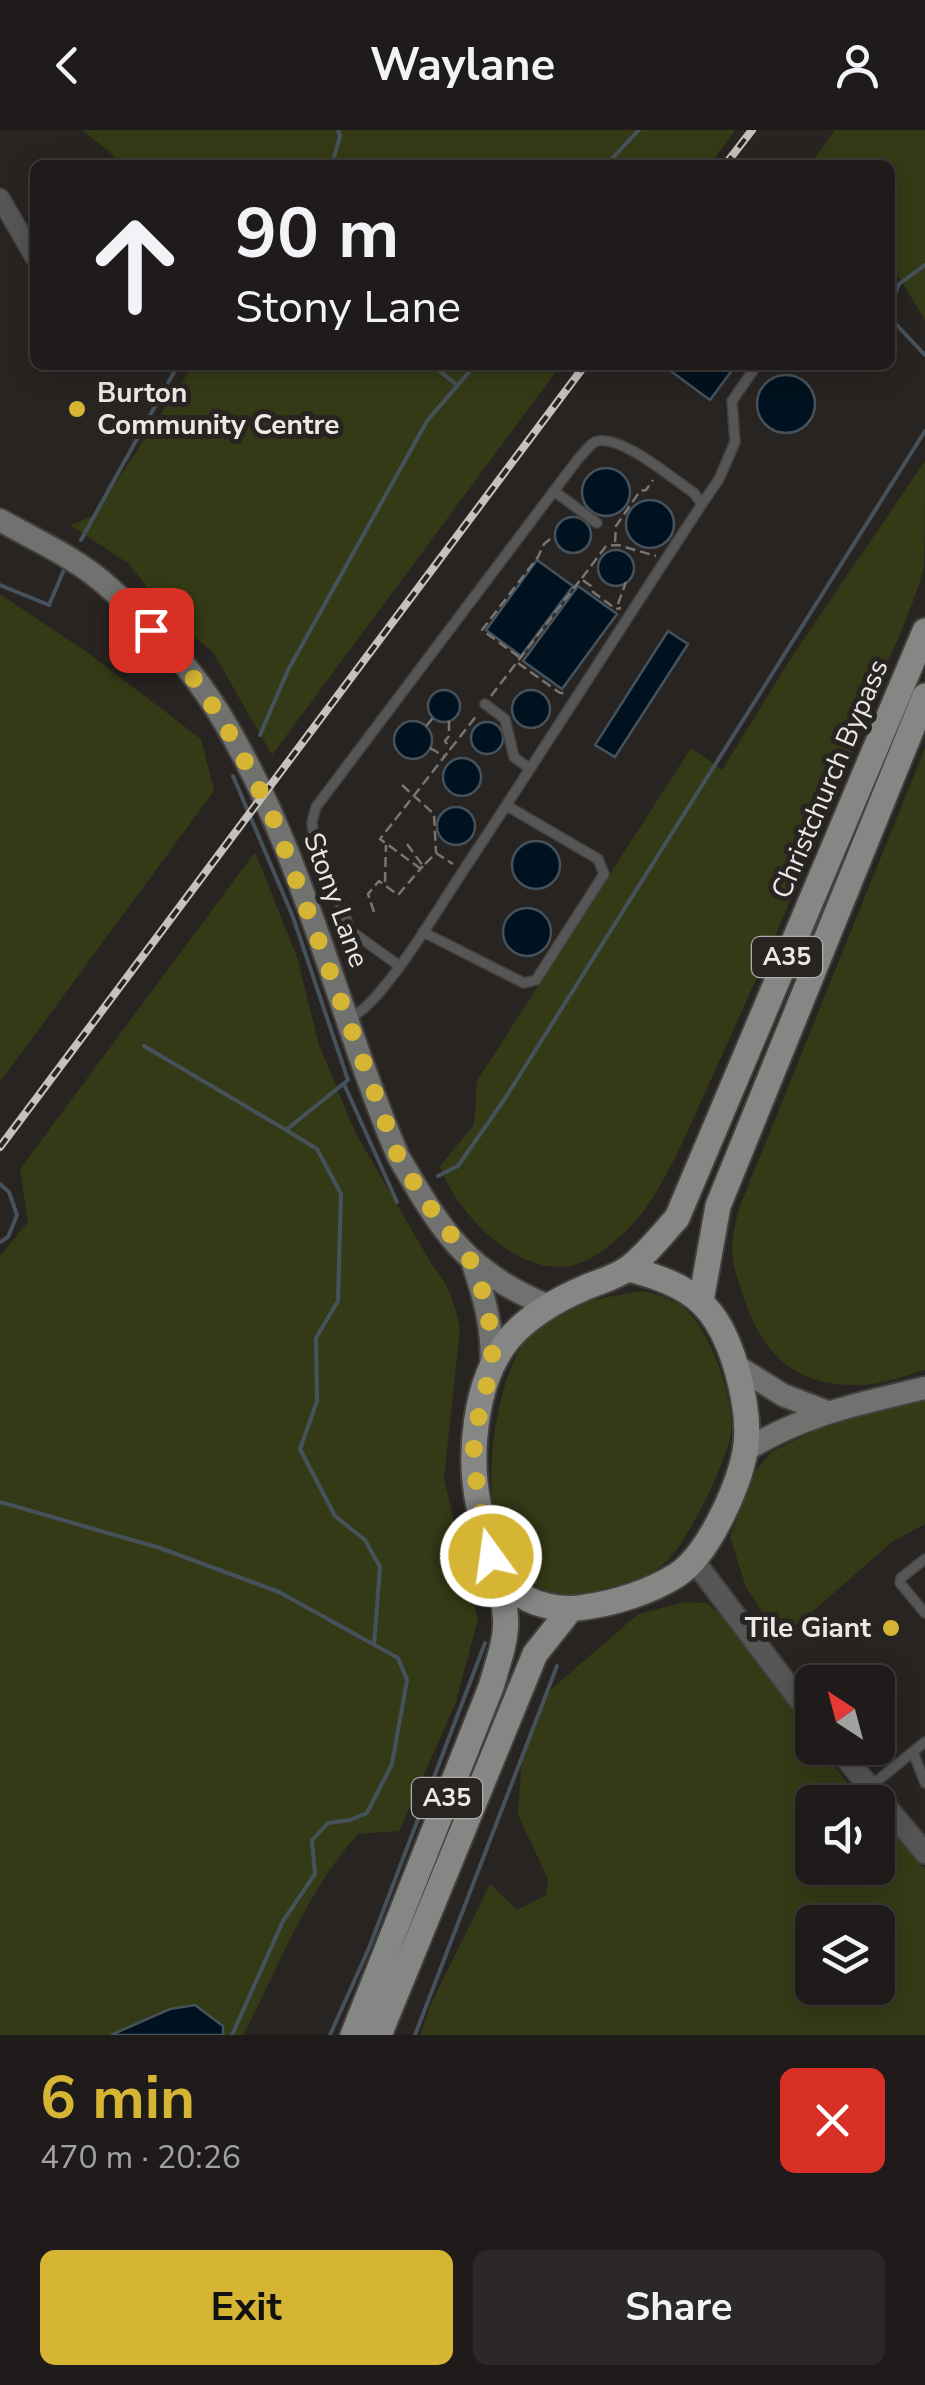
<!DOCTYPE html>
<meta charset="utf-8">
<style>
:root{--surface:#1e1b1a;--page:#2b2827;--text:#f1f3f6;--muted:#a1a1a2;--line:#3c3939;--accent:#d6b534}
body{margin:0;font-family:"Nunito Sans",sans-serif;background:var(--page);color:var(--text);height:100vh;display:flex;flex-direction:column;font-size:38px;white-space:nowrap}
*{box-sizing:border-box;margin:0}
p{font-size:32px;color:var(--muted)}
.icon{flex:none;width:55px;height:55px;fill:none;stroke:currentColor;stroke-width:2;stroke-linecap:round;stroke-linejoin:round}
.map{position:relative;height:1905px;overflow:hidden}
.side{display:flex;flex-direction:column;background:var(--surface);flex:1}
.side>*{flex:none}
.guide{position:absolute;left:30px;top:30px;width:865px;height:210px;border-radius:15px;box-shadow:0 5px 25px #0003,0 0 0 2px var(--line);background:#1e1b1a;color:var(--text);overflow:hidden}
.needle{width:65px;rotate:324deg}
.tools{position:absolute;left:795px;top:1535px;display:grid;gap:20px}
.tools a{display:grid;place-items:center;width:100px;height:100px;border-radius:15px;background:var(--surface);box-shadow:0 5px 25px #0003,0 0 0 2px var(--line);font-size:50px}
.pin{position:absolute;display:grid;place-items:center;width:85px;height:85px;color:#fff;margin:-42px;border-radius:20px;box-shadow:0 5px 15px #0006}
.me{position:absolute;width:110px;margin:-55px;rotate:346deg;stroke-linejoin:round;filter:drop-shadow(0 0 8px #0008)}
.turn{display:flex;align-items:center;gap:35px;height:210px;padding:0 40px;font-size:45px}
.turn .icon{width:130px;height:130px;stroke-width:2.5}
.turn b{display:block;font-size:70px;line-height:85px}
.round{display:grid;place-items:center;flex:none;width:105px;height:105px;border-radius:15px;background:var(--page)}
.headline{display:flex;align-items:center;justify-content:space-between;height:170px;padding:0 40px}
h1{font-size:60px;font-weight:700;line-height:75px;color:var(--accent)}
.primary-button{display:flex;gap:20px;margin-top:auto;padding:20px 40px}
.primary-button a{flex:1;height:115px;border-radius:15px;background:var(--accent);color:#111;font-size:40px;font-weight:700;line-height:115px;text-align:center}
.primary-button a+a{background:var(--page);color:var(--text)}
header{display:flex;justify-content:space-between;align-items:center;height:130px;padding:0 40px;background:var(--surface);font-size:45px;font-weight:700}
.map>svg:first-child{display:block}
.green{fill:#353a16;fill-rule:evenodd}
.water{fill:#00121f;stroke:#46525b;stroke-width:2.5}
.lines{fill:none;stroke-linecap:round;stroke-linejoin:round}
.stream{stroke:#46525b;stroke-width:4}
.service-casing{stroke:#43403e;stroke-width:12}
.minor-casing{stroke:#43403e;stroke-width:21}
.tertiary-casing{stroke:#43403e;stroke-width:24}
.secondary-casing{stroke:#43403e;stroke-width:26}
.primary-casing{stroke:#43403e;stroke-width:29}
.path{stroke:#777472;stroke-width:2.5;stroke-dasharray:10 5;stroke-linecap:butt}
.service{stroke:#555655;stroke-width:9}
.minor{stroke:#555655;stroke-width:18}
.tertiary{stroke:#555655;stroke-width:20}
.secondary{stroke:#6f726f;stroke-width:22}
.primary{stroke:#848784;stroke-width:25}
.rail-casing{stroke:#c4c1bf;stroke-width:8}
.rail{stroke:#282422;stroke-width:4;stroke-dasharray:11;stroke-linecap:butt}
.route{stroke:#d6b534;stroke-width:18;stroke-dasharray:0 32.4}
.poi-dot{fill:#d6b534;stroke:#282422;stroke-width:4}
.labels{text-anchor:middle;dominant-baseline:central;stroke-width:10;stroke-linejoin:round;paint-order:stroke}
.shield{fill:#282422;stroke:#b0aeac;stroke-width:2.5}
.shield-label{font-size:25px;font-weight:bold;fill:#ebe9e7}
.poi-label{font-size:28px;font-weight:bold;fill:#ebe9e7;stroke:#282422;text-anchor:start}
.street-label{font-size:28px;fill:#ebe9e7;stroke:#282422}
</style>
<header><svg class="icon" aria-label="back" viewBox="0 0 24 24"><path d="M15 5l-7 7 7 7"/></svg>Waylane<svg class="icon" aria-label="person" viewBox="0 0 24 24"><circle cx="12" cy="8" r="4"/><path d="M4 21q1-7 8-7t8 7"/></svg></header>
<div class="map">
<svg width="925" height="1905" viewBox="0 0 925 1905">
<rect width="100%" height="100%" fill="#282422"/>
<path class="green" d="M 82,0 L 735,0 L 710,35 L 125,35 Z
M 835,0 L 925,0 L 925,190 L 890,132 L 890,35 L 810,35 Z
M 193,235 L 561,235 L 272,625 L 213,522 L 172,489 L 129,434 L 70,395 L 94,386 Z
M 925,331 C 925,359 925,411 924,437 C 912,482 889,527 872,571 C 824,694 772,815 718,934 C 697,979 665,1061 632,1095 C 616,1111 593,1132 569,1136 C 515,1145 456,1082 440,1036 L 474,995 L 477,951 L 691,618 L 722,640 L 793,525 Z
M 0,464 L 84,520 L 201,609 L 214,661 L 0,952 Z
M 925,618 L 925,1240 C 906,1245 884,1254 864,1255 C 802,1257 767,1232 746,1174 C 731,1130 727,1122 740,1076 Z
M 255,722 L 298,830 L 319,915 L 355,1002 L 432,1135 C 449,1154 455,1174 460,1199 L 444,1349 L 478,1489 L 456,1572 L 399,1701 L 358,1704 C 306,1762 279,1837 243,1905 L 0,1905 L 0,1126 L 28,1092 L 20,1039 Z
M 643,1161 C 657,1164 672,1169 684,1178 C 710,1199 735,1270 731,1303 C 727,1331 688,1411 667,1431 C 650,1448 622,1454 599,1460 C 572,1468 543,1466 521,1445 C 471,1399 490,1242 536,1197 C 561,1172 609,1167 643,1161 Z
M 925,1269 L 925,1394 L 892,1412 L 780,1510 L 746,1457 L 730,1407 L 756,1341 L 771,1322 L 830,1293 Z
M 685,1472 L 707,1473 L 726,1490 L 812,1607 L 812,1618 L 820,1618 L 863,1672 L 812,1672 L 812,1738 L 878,1738 L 878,1688 L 925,1739 L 925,1905 L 420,1905 L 430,1876 L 490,1754 L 517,1780 L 546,1765 L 548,1749 L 518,1685 L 522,1625 L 547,1563 L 638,1484 ZM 812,1792 L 878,1792 L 878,1858 L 812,1858 Z"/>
<path class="water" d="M 677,235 L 736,235 L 710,270 L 672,242 Z
M757 274a29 29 0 1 1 58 0a29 29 0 1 1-58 0Z
M582 362a24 24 0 1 1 48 0a24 24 0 1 1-48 0Z
M626 394a24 24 0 1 1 48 0a24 24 0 1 1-48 0Z
M555 405a18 18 0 1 1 36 0a18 18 0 1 1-36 0Z
M598 438a18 18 0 1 1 36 0a18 18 0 1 1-36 0Z
M 537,430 L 573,456 L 521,526 L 486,500 Z
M 578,456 L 617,484 L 562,559 L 523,531 Z
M 668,501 L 688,514 L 615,627 L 595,615 Z
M512 579a19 19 0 1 1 38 0a19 19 0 1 1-38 0Z
M428 576a16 16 0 1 1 32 0a16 16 0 1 1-32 0Z
M394 610a19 19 0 1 1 38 0a19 19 0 1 1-38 0Z
M471 608a16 16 0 1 1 32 0a16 16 0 1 1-32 0Z
M443 647a19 19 0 1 1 38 0a19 19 0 1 1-38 0Z
M437 696a19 19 0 1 1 38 0a19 19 0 1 1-38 0Z
M512 735a24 24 0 1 1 48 0a24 24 0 1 1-48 0Z
M503 802a24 24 0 1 1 48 0a24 24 0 1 1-48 0Z
M 195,1875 L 223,1896 L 223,1905 L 111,1905 L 170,1879 Z"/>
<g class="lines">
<path class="stream" d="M 332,35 L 340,6 L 338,0
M 606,35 L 639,0
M 890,176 L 899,154 L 925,135
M 890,188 L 925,225
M 432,235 L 458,256
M 81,410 L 178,235
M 0,455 L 49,475 L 66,435
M 260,605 L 288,540 L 427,291 L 475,235
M 233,646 L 293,787 L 348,950 L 286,1000 L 317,1019 L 341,1064 L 338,1171 L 316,1208 L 317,1271 L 300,1319 L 335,1386 L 365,1410 L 380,1437 L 374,1515
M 144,916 L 286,1000
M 344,954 L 397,1072
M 438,1046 L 458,1036 L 506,967 L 925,301
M 0,1054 L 9,1062 L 17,1085 L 8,1107 L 0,1112
M 0,1372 L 160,1418 L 279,1462 L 398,1528 L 407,1550 L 392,1634 L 367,1683 L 350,1690 L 328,1693 L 312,1710 L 315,1744 L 283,1791 L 232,1905
M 330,1905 L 369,1818 L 485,1513
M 415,1905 L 557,1536"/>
<g class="service-casing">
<path id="service" d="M 554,361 L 597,393
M 702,374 L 719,349 L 735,312 L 732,271 L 757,235
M 485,574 L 505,589 L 514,627 L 530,639
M 423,802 L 524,853 L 536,850 L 604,744 L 598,729 L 507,676
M 351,887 C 381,875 440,776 461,744 C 542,622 621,497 702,374 L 694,363 C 674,350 619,302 595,312 C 589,315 583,324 578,329 L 316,677 L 312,692 L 314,710 L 351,801 L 398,835
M 925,1429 L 901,1448 L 900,1453 L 925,1483
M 913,1622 L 925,1653
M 871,1656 L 925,1612"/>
</g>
<g class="minor-casing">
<path id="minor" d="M 0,68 L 35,128"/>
</g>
<g class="tertiary-casing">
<path id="tertiary" d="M 692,1428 L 812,1587
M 837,1618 L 925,1723"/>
</g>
<g class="secondary-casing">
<path id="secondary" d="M 0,390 C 35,410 74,427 104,453 C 147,490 189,535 219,583 C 303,719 336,880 398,1026 C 441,1100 466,1143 549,1176
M 473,1134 C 485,1169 494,1202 491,1239
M 735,1235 L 783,1265 L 827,1282
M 746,1320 C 805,1284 858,1274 925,1258"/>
</g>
<g class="primary-casing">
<path id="primary" d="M 629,1139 C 692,1156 718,1174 737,1240 C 744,1265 750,1295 745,1322 C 738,1358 708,1425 677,1445 C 650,1462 615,1473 585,1477 C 563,1481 530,1476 514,1459 C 492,1435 486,1407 479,1377 C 468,1327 474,1252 508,1210 C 526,1188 556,1170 582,1159 C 597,1152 616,1148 630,1137 C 647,1124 662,1104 677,1088 L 925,501
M 701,1171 L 718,1076 L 925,566
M 353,1905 L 491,1557 C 506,1506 512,1497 497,1445
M 379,1905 L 535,1524 L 570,1480"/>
</g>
<path class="path" d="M 615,412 L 616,396 L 640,361 L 646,360 L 653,350
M 582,448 L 606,416 L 618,415 L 656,426
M 618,474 L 626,452
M 519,527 L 482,500 L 538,427 L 544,414 L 554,406
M 518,533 L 560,563 L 565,563
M 491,566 L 581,449 L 591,456 L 593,462 L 616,479 L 621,478
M 449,591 L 449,606 L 445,611 L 451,620
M 426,596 L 433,588
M 430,618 L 444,626
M 402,655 L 434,684 L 436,723
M 407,714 L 423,736 L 436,723 L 453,734
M 421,739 L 380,709 L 477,585
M 385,752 L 386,715
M 374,782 L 368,764 L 379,751 L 398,765 L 423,736"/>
<use href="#service" class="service"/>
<use href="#minor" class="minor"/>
<use href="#tertiary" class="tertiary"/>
<use href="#secondary" class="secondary"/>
<use href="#primary" class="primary"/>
<g class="rail-casing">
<path id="rail" d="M 725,35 L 752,0
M 0,1017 L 585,235"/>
</g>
<use href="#rail" class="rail"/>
</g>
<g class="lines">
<path class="route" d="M 151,500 C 207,554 241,621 274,690 L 398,1026 L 423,1068 L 473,1134 L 486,1172 L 493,1216 L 490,1242 L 473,1309 L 478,1370 L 491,1426"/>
</g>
<g class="poi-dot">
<circle cx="77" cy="279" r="10"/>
<circle cx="891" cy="1498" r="10"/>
</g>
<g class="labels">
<g class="shield">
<rect x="752" y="807" width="70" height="40" rx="8"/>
<rect x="412" y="1648" width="70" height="40" rx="8"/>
</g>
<g class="shield-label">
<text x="787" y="827">A35</text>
<text x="447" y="1668">A35</text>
</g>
<g class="poi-label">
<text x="97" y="263">Burton<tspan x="97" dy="32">Community Centre</tspan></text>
<text x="871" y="1498" text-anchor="end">Tile Giant</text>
</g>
<g class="street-label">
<text transform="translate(830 649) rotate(-67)">Christchurch Bypass</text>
<text transform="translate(336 770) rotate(70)">Stony Lane</text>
</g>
</g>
</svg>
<div class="tools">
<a><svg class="needle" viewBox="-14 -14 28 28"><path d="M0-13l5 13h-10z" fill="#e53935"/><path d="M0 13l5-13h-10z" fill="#a1a1a2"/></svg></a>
<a><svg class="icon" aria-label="sound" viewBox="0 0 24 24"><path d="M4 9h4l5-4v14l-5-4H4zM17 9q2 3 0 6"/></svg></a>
<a><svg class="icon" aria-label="layers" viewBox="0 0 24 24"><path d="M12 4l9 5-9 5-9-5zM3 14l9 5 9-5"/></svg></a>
</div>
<div class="pin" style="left:151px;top:500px;background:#d93025"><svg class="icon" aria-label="arrive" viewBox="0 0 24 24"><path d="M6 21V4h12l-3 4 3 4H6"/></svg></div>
<svg class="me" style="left:491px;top:1426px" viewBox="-20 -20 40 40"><circle r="17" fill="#d6b534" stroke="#fff" stroke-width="3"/><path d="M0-11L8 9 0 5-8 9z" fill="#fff"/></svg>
<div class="guide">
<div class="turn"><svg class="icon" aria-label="ahead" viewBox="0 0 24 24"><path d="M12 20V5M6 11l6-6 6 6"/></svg><div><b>90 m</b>Stony Lane</div></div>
</div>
</div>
<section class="side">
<div class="headline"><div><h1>6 min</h1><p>470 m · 20:26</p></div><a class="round" style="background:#d93025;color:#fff"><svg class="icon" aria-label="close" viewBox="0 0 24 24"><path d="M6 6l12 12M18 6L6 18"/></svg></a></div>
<div class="primary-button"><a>Exit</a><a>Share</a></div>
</section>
